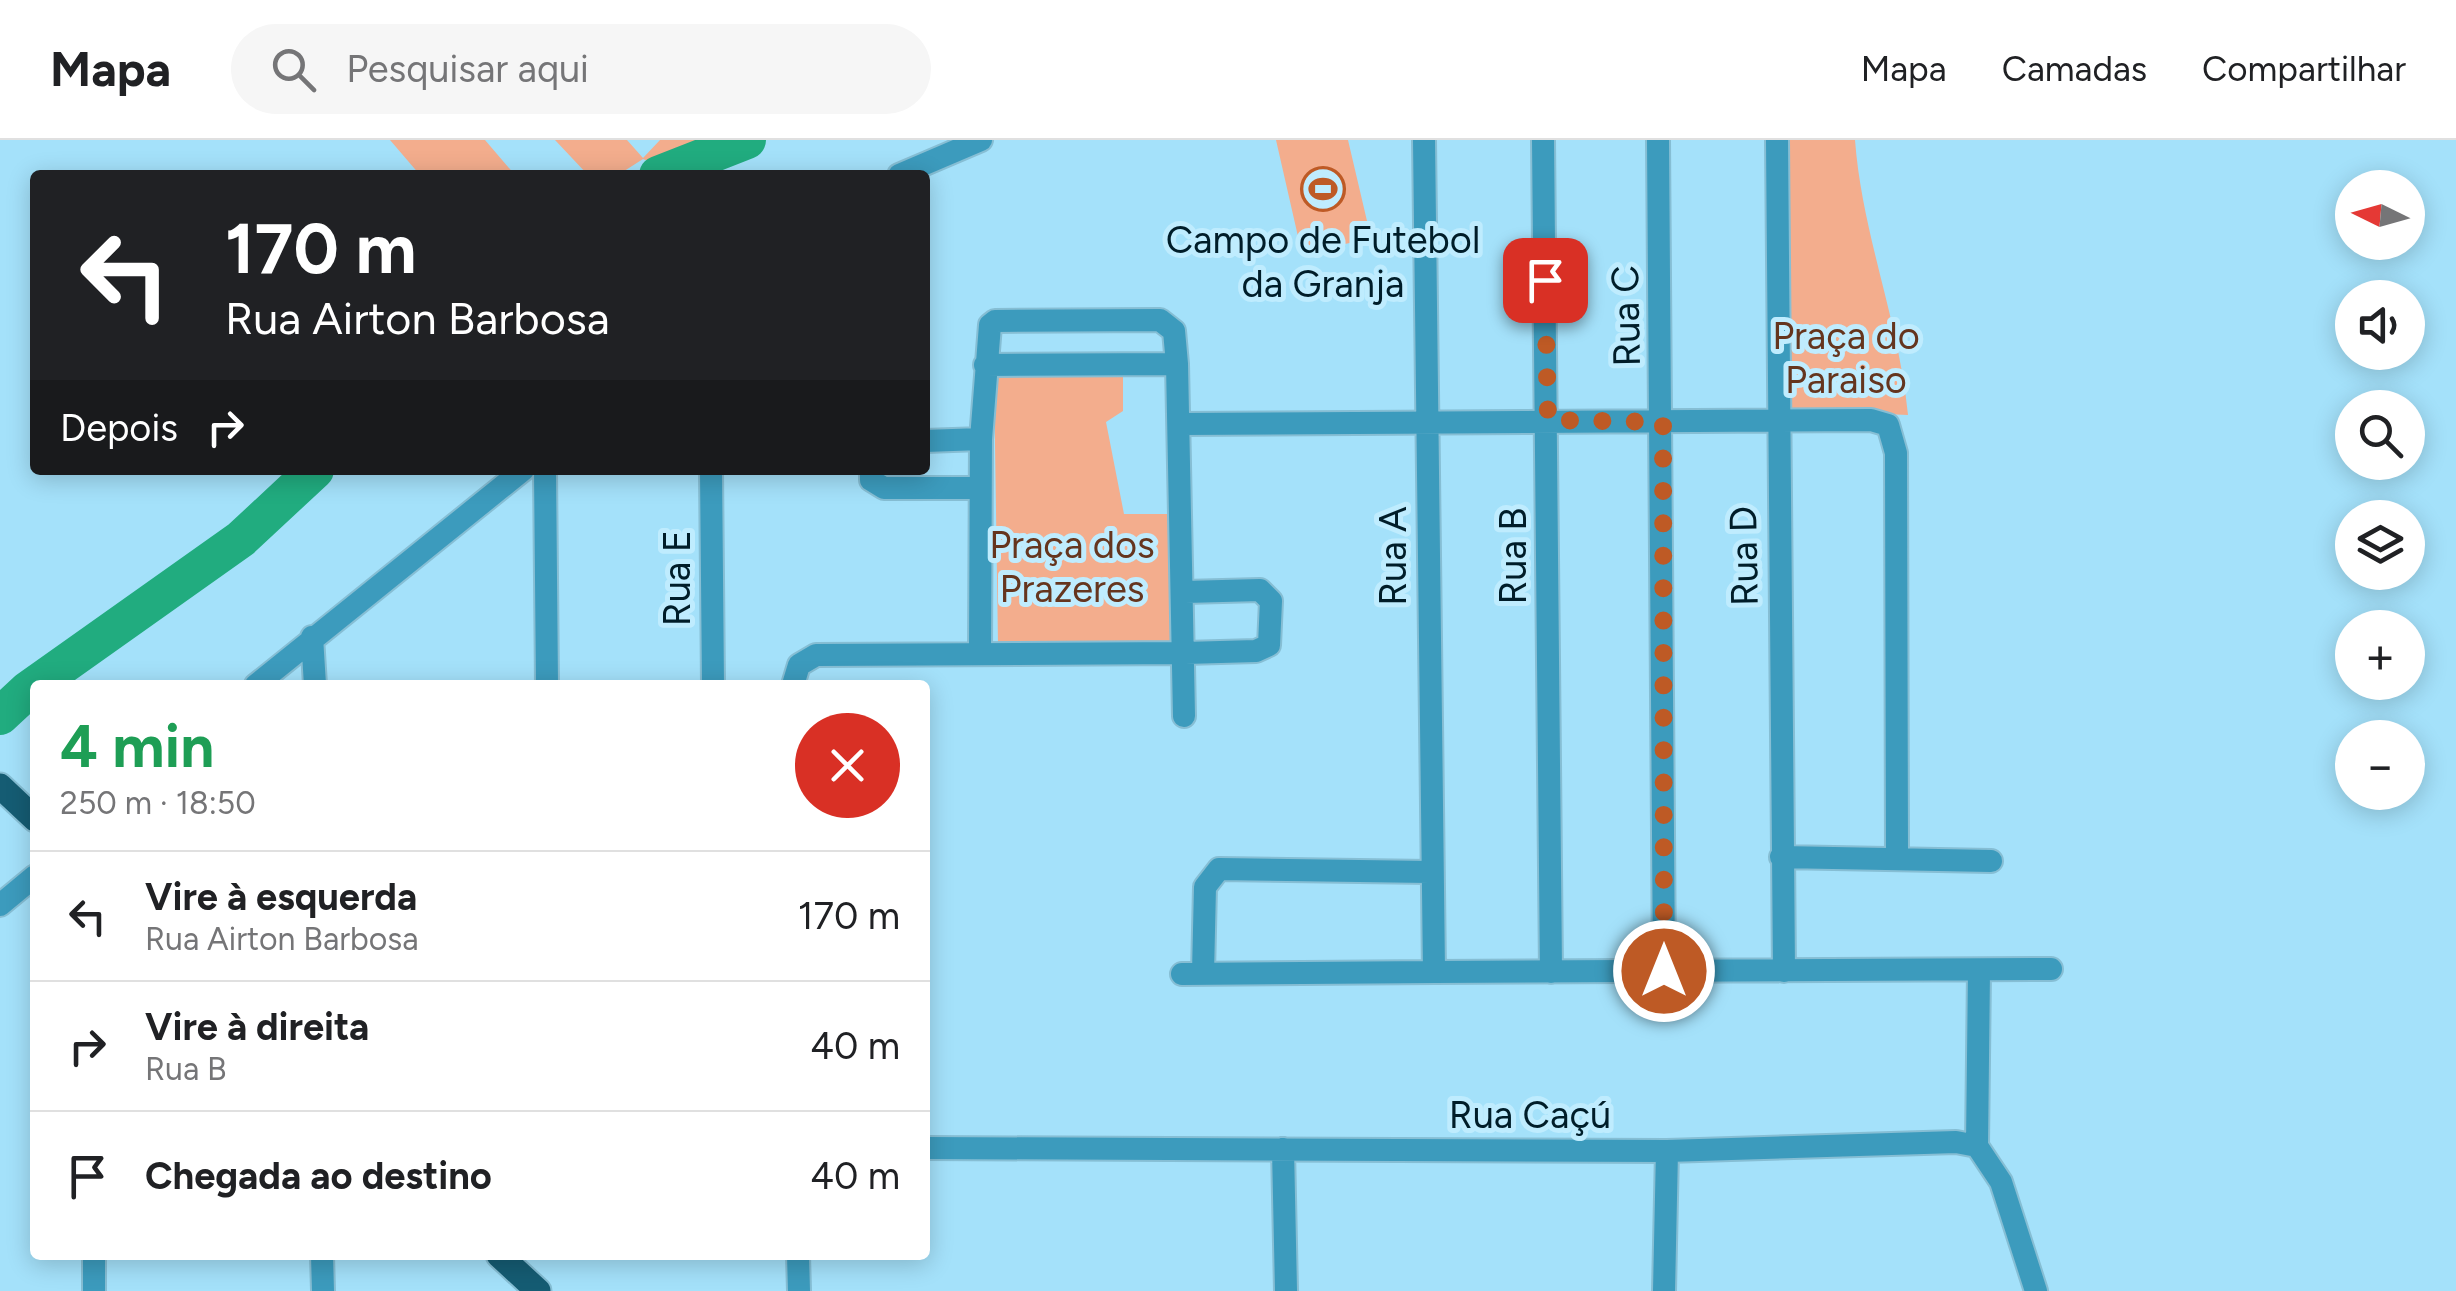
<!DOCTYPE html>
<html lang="pt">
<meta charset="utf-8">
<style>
:root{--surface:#fff;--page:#f6f6f6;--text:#202124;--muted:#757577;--line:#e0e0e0}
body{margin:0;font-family:Figtree,sans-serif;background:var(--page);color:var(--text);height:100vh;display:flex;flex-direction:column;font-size:38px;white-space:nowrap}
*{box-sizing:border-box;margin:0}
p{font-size:32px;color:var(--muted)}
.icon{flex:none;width:55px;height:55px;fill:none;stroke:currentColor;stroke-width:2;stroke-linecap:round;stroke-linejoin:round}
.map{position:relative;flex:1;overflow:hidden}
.panel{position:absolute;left:30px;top:540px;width:900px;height:580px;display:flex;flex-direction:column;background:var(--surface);border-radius:10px;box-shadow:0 5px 25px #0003}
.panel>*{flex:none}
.hud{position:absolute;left:30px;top:30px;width:900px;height:305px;border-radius:10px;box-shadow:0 5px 25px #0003;background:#202124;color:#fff;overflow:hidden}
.needle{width:65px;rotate:275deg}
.fabs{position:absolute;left:2335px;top:30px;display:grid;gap:20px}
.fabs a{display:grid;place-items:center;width:90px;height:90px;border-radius:50%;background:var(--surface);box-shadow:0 5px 25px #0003;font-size:50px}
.pin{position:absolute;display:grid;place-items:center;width:85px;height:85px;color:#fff;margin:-42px;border-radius:20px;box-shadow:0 5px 15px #0006}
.me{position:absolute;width:110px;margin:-55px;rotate:0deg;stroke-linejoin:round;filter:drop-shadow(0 0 8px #0008)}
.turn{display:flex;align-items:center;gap:35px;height:210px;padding:0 30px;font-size:45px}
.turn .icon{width:130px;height:130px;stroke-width:2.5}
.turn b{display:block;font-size:70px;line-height:85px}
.then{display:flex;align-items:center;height:95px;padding:0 30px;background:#0003;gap:20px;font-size:38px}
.round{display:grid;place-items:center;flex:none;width:105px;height:105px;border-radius:52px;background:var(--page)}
.headline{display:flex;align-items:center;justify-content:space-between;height:170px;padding:0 30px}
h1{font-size:60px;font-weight:700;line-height:75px;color:#1e9e55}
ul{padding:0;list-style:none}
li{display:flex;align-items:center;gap:30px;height:130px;padding:0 30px;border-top:2px solid var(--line)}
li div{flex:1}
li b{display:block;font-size:38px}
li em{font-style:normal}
header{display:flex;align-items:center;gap:60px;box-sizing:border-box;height:140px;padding:0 50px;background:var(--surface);border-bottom:2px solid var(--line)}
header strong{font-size:48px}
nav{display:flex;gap:55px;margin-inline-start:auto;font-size:35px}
.search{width:700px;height:90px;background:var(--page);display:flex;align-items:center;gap:25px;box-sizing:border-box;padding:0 35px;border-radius:55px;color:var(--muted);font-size:38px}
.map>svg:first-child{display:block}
.green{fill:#f3ad8d}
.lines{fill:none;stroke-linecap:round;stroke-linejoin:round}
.river{stroke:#21ac7f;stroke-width:38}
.minor-casing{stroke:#86bed4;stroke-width:26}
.major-casing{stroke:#86bed4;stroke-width:29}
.minor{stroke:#3c9bbd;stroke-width:22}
.major{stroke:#155c73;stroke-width:25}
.route{stroke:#be5a25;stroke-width:18;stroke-dasharray:0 32.4}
.labels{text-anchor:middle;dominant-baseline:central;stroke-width:10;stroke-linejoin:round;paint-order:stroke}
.poi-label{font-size:38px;fill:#001d29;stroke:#bfecfe}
.street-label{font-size:38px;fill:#001d29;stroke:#bfecfe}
.park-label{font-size:38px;fill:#65351e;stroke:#bfecfe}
</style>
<header>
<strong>Mapa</strong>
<div class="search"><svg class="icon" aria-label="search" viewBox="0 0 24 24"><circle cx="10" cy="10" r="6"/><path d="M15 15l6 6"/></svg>Pesquisar aqui</div>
<nav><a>Mapa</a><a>Camadas</a><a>Compartilhar</a></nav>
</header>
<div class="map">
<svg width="2456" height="1151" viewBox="0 0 2456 1151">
<rect width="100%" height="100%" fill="#a4e1fa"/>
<path class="green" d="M 390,0 L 485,0 L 515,35 L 420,35 Z
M 555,0 L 627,0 L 643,18 L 660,0 L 723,0 L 658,25 L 643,19 L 618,35 L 588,35 Z
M 1276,0 L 1348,0 L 1371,98 L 1302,114 Z
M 1789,0 L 1855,0 C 1862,94 1899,181 1908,275 L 1791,270 Z
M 1123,234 L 1123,271 L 1106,282 L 1124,374 L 1180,374 L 1182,501 L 998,504 L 994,237 Z"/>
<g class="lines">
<path class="river" d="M 658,35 L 747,0
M 0,576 L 28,550 L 241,399 L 315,330"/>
<g class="minor-casing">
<path id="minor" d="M 1424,0 L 1434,832 L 2051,829
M 1543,0 L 1551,832
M 1658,0 L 1664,831
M 1777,0 L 1784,831
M 899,35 L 981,0
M 985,225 L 1177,224
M 1180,284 L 1871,280 L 1888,285 L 1896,313 L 1897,717
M 925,301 L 981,299
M 545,330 L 547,545
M 711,330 L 713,545
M 871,330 L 871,340 L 884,348 L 980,348
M 312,497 L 315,545
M 980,511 L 981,299 L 990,185 L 995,181 L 1160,180 L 1174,191 L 1177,224 L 1184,576
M 256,545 L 523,330
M 793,545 L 799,525 L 816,515 L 1185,513 L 1256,511 L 1269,505 L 1271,461 L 1260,450 L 1185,452
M 1781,717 L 1991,721
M 0,765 L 35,736
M 1203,833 L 1205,747 L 1219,729 L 1430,732
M 1182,834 L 1434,832
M 1977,1006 L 1979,830
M 925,1008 L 1667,1011 L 1956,1002 L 1977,1006 L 2001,1042 L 2036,1151
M 1283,1009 L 1286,1151
M 94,1115 L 94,1151
M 322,1115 L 323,1151
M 798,1115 L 799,1151
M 1664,1151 L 1667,1011"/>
</g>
<g class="major-casing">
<path id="major" d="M 0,646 L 35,679
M 499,1115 L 538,1151"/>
</g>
<use href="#minor" class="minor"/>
<use href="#major" class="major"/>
</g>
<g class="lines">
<path class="route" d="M 1545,140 L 1548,280 L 1663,282 L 1664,831"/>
</g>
<defs>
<g id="stadium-ring" transform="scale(2.25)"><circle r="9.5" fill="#bfecfe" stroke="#be5a25" stroke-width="1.5"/><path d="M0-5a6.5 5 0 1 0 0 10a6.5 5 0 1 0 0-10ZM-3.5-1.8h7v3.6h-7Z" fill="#be5a25"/></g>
</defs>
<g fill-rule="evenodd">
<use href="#stadium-ring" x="1323" y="49"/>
</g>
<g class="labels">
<g class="poi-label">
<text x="1323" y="100">Campo de Futebol<tspan x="1323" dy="44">da Granja</tspan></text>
</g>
<g class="street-label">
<text transform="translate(1626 176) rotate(-91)">Rua C</text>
<text transform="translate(1393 416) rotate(-90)">Rua A</text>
<text transform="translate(1513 416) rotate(-90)">Rua B</text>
<text transform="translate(1744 416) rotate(-91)">Rua D</text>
<text transform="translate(677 438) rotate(-90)">Rua E</text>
<text x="1530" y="975">Rua Caçú</text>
</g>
<g class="park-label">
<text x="1846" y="196">Praça do<tspan x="1846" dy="44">Paraiso</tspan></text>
<text x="1072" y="405">Praça dos<tspan x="1072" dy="44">Prazeres</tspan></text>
</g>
</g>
</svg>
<div class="fabs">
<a><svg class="needle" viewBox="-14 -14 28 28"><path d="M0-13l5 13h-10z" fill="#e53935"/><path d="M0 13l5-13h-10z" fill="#757577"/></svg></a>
<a><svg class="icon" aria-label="sound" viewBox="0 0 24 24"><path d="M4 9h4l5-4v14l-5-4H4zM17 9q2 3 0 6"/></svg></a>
<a><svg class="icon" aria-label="search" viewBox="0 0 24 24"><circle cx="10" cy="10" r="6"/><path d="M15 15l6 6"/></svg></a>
<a><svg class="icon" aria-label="layers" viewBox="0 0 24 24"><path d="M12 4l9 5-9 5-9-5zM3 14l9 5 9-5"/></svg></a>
<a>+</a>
<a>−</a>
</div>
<div class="pin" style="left:1545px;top:140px;background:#d93025"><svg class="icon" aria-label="arrive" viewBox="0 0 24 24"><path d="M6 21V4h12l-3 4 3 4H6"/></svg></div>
<svg class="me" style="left:1664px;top:831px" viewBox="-20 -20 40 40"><circle r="17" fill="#be5a25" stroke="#fff" stroke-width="3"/><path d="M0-11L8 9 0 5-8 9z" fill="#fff"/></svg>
<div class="hud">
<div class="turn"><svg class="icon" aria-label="left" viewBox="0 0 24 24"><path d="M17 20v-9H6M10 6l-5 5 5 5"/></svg><div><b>170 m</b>Rua Airton Barbosa</div></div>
<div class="then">Depois<svg class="icon" aria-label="right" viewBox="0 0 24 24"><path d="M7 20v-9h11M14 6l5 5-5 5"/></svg></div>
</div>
<section class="panel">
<div class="headline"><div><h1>4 min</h1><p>250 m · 18:50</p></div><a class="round" style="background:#d93025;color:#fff"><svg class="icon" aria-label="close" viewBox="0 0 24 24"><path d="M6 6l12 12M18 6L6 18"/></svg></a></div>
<ul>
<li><svg class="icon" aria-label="left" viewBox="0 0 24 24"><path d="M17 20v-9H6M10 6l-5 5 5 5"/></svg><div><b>Vire à esquerda</b><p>Rua Airton Barbosa</p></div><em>170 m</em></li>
<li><svg class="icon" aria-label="right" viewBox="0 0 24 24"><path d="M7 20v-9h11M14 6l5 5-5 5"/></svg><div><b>Vire à direita</b><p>Rua B</p></div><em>40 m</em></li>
<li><svg class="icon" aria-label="arrive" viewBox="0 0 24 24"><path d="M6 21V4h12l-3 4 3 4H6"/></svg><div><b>Chegada ao destino</b></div><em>40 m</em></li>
</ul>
</section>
</div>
